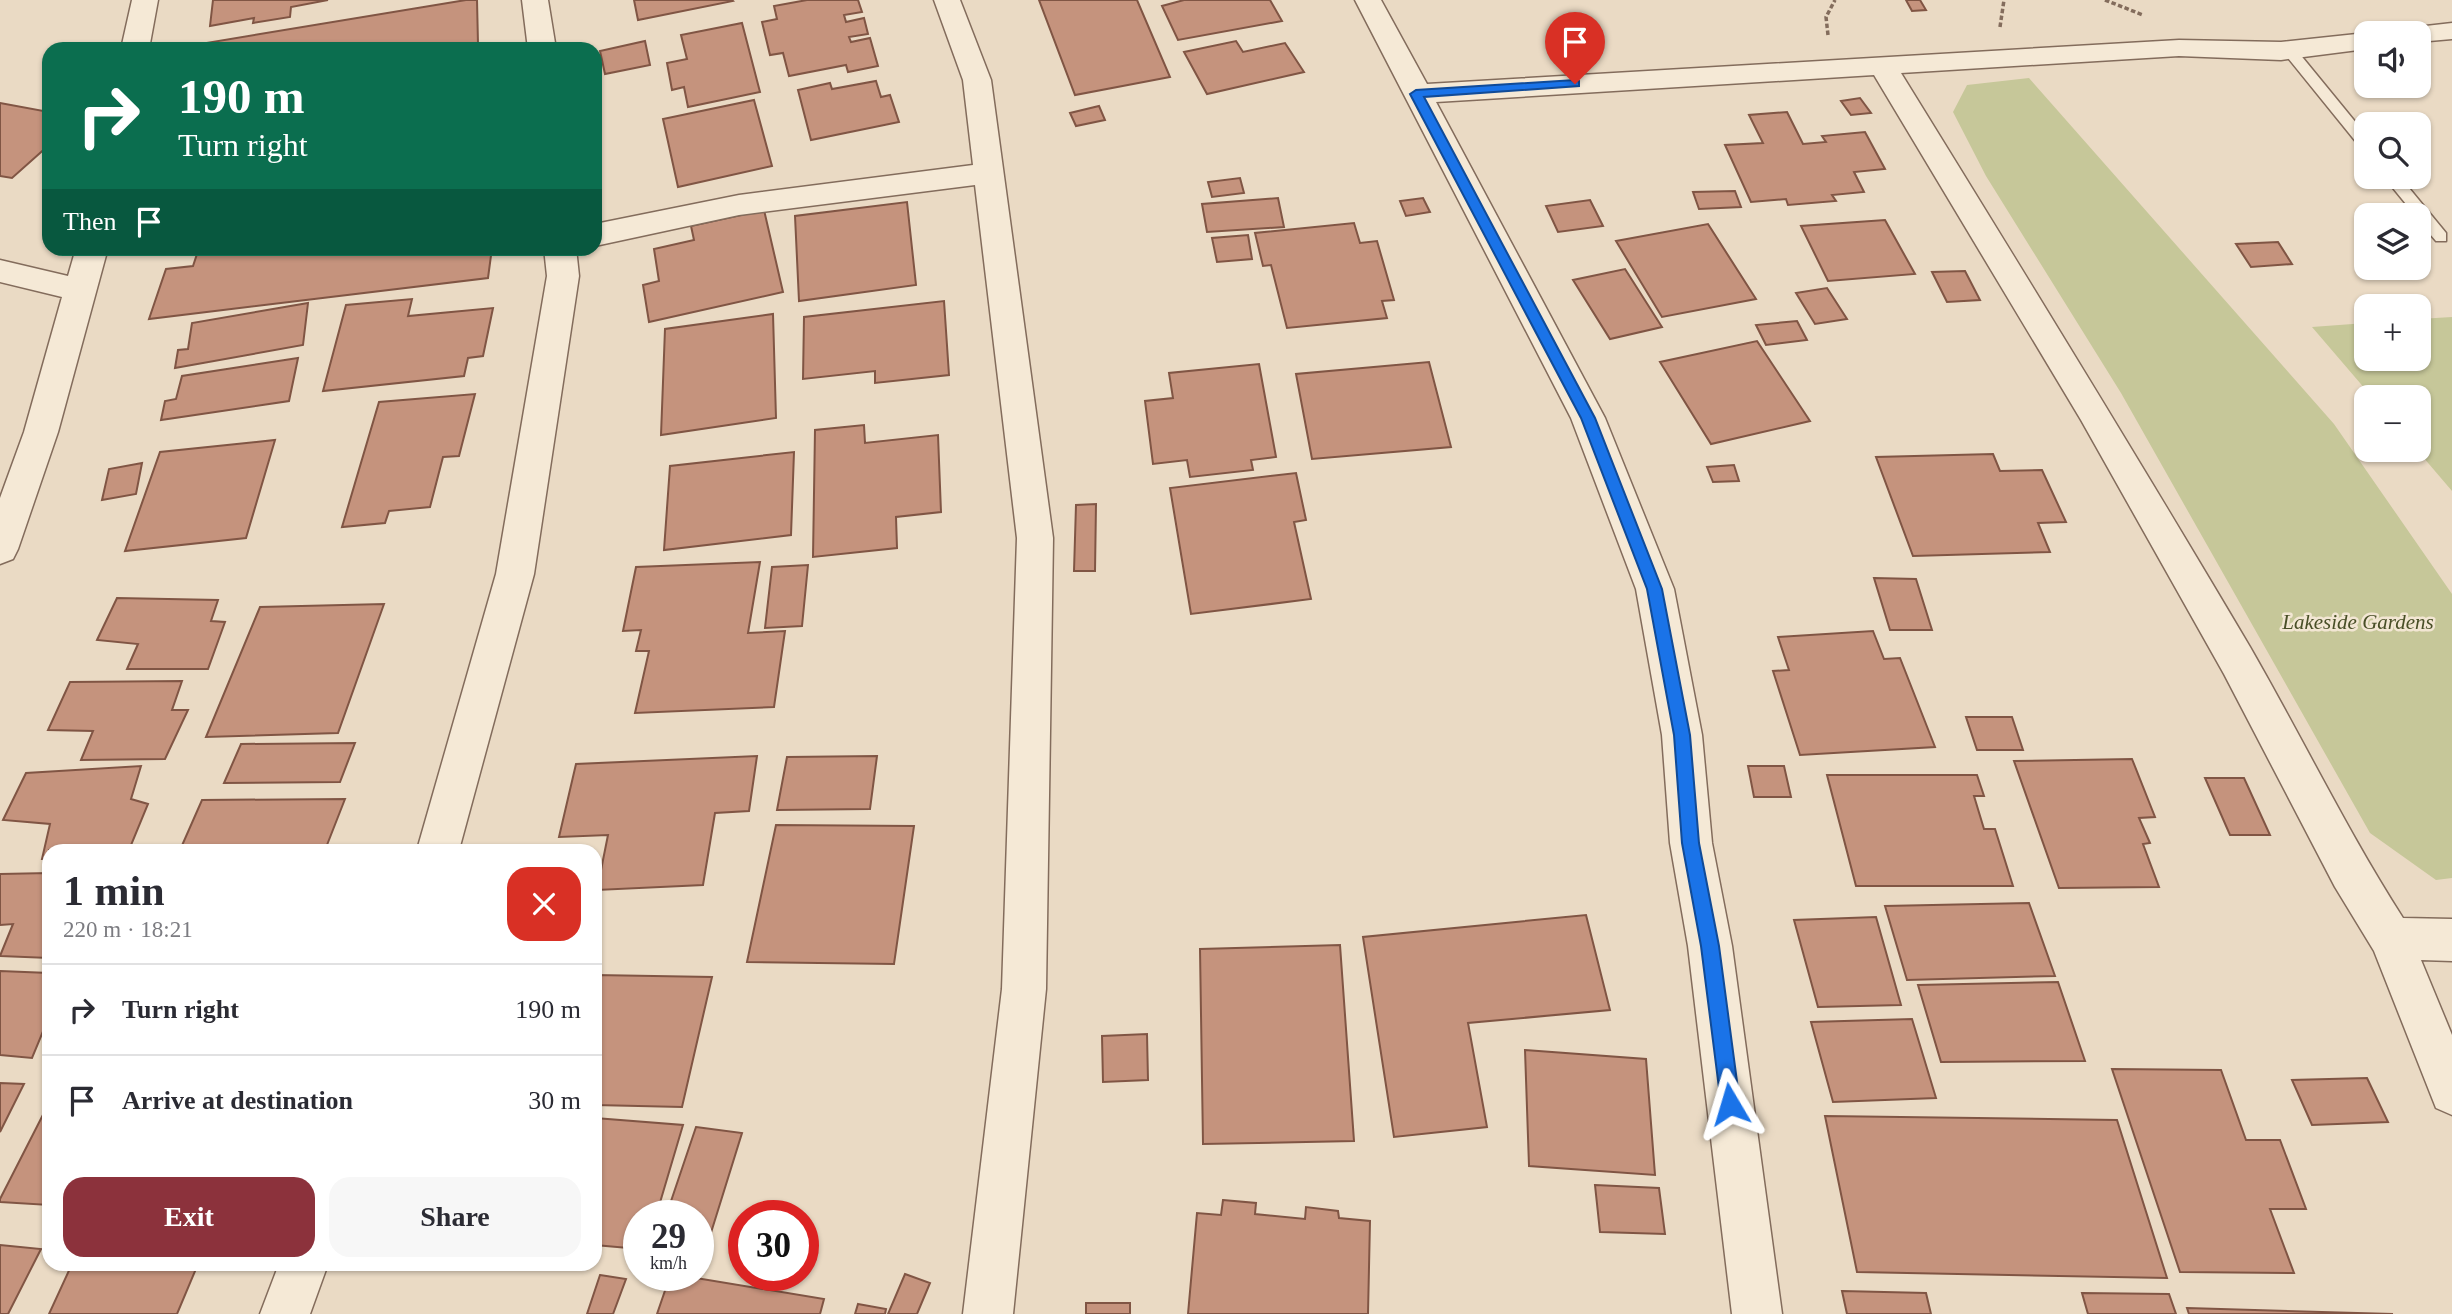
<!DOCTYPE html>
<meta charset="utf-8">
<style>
:root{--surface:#fff;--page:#f7f7f7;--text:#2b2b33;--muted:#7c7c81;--line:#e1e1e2;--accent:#8c323c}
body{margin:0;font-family:Georgia,serif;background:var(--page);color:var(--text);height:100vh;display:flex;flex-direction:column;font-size:26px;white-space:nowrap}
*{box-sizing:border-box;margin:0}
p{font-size:23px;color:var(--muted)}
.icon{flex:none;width:38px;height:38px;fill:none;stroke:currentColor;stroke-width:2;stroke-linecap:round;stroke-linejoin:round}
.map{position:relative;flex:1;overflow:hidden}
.details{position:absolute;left:42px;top:844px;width:560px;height:427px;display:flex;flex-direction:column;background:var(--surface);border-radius:21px;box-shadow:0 2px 5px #0004}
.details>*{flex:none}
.guide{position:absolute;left:42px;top:42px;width:560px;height:214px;border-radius:21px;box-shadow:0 2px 5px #0004;background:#0b6e4f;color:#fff;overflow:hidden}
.tools{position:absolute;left:2354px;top:21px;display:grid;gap:14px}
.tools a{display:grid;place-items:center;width:77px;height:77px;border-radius:14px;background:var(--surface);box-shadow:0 2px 5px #0004;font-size:35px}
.speed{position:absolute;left:623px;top:1200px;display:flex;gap:14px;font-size:35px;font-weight:700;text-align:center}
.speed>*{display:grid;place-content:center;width:91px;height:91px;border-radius:50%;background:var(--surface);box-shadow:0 2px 5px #0004;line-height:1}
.speed small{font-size:18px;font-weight:400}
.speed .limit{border:10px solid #d22;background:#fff;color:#111}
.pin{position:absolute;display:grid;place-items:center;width:60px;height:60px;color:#fff;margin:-72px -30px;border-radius:50% 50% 50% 0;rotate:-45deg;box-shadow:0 0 7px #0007}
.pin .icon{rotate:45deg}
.me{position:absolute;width:77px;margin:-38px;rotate:353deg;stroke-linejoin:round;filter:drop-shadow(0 0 5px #0008)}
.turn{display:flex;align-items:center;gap:24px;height:147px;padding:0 21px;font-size:32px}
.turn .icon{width:91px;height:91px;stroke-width:2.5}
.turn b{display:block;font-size:49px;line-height:60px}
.then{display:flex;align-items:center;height:66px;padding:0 21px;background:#0003;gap:14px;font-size:26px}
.round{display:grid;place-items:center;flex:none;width:74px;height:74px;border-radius:21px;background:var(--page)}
.headline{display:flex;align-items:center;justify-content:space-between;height:119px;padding:0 21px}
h1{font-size:42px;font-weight:700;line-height:52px}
.action{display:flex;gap:14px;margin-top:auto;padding:14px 21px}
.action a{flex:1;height:80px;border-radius:21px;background:var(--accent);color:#fff;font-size:28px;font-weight:700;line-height:80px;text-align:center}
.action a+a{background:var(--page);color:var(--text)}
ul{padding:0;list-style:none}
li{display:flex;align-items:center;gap:21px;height:91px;padding:0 21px;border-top:2px solid var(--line)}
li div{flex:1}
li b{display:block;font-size:26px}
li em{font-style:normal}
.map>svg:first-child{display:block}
.green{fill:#c6c799}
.building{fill:#c5937d;stroke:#805544;stroke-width:2}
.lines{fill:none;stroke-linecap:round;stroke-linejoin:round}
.lane-casing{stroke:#836c5c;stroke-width:3}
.street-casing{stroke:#836c5c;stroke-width:3}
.path{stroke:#836c5c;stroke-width:3.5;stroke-dasharray:4.5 2.5;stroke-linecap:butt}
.lane{fill:#f5e9d6;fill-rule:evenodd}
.street{fill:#f5e9d6;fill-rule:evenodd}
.route{fill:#1a73e8;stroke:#114b97;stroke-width:2}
.labels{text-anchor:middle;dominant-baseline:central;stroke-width:5;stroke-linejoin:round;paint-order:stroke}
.park-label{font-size:21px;font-style:italic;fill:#494f27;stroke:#f2e6d3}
</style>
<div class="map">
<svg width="2452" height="1314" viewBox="0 0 2452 1314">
<rect width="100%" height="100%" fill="#eadac4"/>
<path class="green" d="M 2029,78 L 2334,424 L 2452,594 L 2452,878 L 2436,880 L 2370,833 L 2121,393 L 1986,176 L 1953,112 L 1967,85 Z
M 2452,317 L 2452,491 L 2417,450 L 2418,397 L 2372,397 L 2312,327 L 2366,323 L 2366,359 L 2418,359 L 2419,319 Z"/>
<path class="building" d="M 213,0 L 328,0 L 291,7 L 290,17 L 253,23 L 254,18 L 210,26 Z
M 466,0 L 477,0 L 478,44 L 449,49 L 194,49 L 194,45 Z
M 634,0 L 732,0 L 733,1 L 638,20 Z
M 807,0 L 858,0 L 862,12 L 844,15 L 846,22 L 864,18 L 868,34 L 849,37 L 851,42 L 870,38 L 878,66 L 848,72 L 846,65 L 789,76 L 783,53 L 770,55 L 762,22 L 777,19 L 774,6 Z
M 1039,0 L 1137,0 L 1170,77 L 1075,95 Z
M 1184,0 L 1270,0 L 1282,21 L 1178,40 L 1162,6 Z
M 1906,0 L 1920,0 L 1926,10 L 1912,11 Z
M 742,23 L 760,92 L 688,107 L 684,87 L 672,90 L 667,63 L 687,59 L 681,35 Z
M 645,41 L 650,65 L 605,74 L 600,51 Z
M 1236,41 L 1243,52 L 1285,43 L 1304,72 L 1207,94 L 1184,52 Z
M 876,81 L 881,97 L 890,95 L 899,122 L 811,140 L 798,90 L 830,83 L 832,89 Z
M 1860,98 L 1871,113 L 1851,115 L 1841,101 Z
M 754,100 L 772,166 L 678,187 L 663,119 Z
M 0,103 L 49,112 L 49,145 L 12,178 L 0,176 Z
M 1099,106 L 1105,120 L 1076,126 L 1070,113 Z
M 1787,112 L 1803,144 L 1826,142 L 1822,136 L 1865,132 L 1885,169 L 1854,172 L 1864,192 L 1832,195 L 1836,201 L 1788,205 L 1786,199 L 1751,202 L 1725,145 L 1763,143 L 1749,115 Z
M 1240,178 L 1244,193 L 1212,197 L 1208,182 Z
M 1735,191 L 1741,207 L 1699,209 L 1693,192 Z
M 1278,198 L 1284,227 L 1207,232 L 1202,204 Z
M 1423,198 L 1430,212 L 1406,216 L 1400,201 Z
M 1590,200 L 1603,226 L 1558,232 L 1546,206 Z
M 907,202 L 916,285 L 799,301 L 795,216 Z
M 764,210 L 783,292 L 649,322 L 643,285 L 659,281 L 654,249 L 694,240 L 691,226 Z
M 1885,220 L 1915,274 L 1828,281 L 1801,226 Z
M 1354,223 L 1360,243 L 1377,241 L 1394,300 L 1382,301 L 1387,318 L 1287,328 L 1271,265 L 1263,266 L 1255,233 Z
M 1708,224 L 1756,299 L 1662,317 L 1616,241 Z
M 1248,235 L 1252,259 L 1217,262 L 1212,238 Z
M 2278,242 L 2292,264 L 2251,267 L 2236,244 Z
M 199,248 L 492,248 L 488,278 L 149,319 L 166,269 L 193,266 Z
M 1625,269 L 1662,327 L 1610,339 L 1573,280 Z
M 1965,271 L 1980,300 L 1947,302 L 1932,272 Z
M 1827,288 L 1847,319 L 1815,324 L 1796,293 Z
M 412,299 L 408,316 L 493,308 L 483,356 L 468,358 L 464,376 L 323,391 L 346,305 Z
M 944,301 L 949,375 L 875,383 L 875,371 L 803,379 L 804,317 Z
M 308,303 L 303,345 L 175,368 L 178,350 L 188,349 L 192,323 Z
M 773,314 L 776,418 L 661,435 L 665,329 Z
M 1797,321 L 1807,340 L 1766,345 L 1756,325 Z
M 1757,341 L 1810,421 L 1711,444 L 1660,362 Z
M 298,358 L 289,401 L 161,420 L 165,401 L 176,399 L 182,376 Z
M 1429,362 L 1451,447 L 1312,459 L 1296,374 Z
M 1259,364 L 1276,457 L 1251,460 L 1253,470 L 1190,477 L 1187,460 L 1153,464 L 1145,401 L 1173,398 L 1169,373 Z
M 475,394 L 459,456 L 443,457 L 430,507 L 389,511 L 385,523 L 342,527 L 379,402 Z
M 864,425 L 865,443 L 938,435 L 941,512 L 896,517 L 897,548 L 813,557 L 815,430 Z
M 275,440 L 246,538 L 125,551 L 160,452 Z
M 794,452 L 791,535 L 664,550 L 670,466 Z
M 1993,454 L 2000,471 L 2042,470 L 2066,522 L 2038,523 L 2050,552 L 1913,556 L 1876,457 Z
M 142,463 L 136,494 L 102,500 L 109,469 Z
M 1734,465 L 1739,481 L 1713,482 L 1707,467 Z
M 1296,473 L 1306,520 L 1294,522 L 1311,599 L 1191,614 L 1170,488 Z
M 1096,504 L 1095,571 L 1074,571 L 1076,505 Z
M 760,562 L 748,633 L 785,631 L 774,707 L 635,713 L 649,651 L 636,651 L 641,630 L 623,631 L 636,567 Z
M 808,565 L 802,626 L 765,628 L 772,567 Z
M 1874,578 L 1916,579 L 1932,630 L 1890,630 Z
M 117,598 L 218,600 L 211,621 L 225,622 L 208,669 L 127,669 L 138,644 L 97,640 Z
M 384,604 L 338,733 L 206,737 L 260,607 Z
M 1873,631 L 1884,659 L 1900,658 L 1935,747 L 1800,755 L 1773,671 L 1789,670 L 1778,637 Z
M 182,681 L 172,710 L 188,710 L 165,759 L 81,760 L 93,731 L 48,730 L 70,682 Z
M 1966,717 L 2012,717 L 2023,750 L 1977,750 Z
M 355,743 L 340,782 L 224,783 L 241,744 Z
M 757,756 L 749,811 L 715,813 L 703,885 L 597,890 L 608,835 L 559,837 L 576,764 Z
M 877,756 L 870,809 L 777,810 L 787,757 Z
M 2132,759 L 2155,817 L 2139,818 L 2150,843 L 2143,844 L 2159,887 L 2059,888 L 2014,761 Z
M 141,766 L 131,799 L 148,804 L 129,850 L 49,850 L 49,859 L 42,859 L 50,824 L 3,820 L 26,773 Z
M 1748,766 L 1784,766 L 1791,797 L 1754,797 Z
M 1827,775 L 1977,775 L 1984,796 L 1974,796 L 1984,829 L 1995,829 L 2013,886 L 1856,886 Z
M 2205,778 L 2244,778 L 2270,835 L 2230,835 Z
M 345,799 L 325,850 L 180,850 L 202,800 Z
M 776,825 L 914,826 L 894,964 L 747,962 Z
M 49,873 L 49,958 L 0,956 L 13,924 L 0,925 L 0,874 Z
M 2029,903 L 2055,976 L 1907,980 L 1885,906 Z
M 1586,915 L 1610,1010 L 1468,1023 L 1487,1127 L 1394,1137 L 1363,937 Z
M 1876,917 L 1901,1005 L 1818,1007 L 1794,920 Z
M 1340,945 L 1354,1141 L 1203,1144 L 1200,949 Z
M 0,971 L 49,973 L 49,1017 L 32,1058 L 0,1055 Z
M 595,975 L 712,977 L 682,1107 L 595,1105 Z
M 2058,982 L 2085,1061 L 1941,1062 L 1918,985 Z
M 1912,1019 L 1936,1098 L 1833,1102 L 1811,1022 Z
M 1147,1034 L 1148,1080 L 1103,1082 L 1102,1036 Z
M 1525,1050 L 1646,1059 L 1655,1175 L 1529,1166 Z
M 2112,1069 L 2221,1070 L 2246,1140 L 2280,1140 L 2306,1209 L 2270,1209 L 2294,1273 L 2180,1272 Z
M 2367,1078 L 2388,1122 L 2312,1125 L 2292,1080 Z
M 0,1083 L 24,1084 L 0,1132 Z
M 49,1103 L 49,1205 L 0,1202 L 0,1199 Z
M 1825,1116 L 2117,1120 L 2167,1278 L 1857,1272 Z
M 595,1118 L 683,1125 L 656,1216 L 639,1216 L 639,1249 L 595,1245 Z
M 696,1127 L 742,1133 L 705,1252 L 698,1251 L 698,1216 L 666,1216 Z
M 1595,1185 L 1659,1188 L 1665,1234 L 1600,1232 Z
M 1223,1200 L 1256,1203 L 1255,1214 L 1305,1219 L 1306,1207 L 1338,1211 L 1339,1218 L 1370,1221 L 1368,1314 L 1188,1314 L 1197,1213 L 1221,1215 Z
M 0,1245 L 41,1249 L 8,1314 L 0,1314 Z
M 72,1264 L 198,1264 L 177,1314 L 49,1314 Z
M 905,1274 L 930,1283 L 917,1314 L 888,1314 Z
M 600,1275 L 626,1279 L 613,1314 L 587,1314 Z
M 670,1276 L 684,1276 L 824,1299 L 820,1314 L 657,1314 Z
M 1842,1291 L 1926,1293 L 1931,1314 L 1847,1314 Z
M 2082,1293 L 2169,1294 L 2176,1314 L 2088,1314 Z
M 1086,1303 L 1130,1303 L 1130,1314 L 1086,1314 Z
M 858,1304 L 886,1309 L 885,1314 L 855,1314 Z
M 2187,1308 L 2393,1314 L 2189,1314 Z"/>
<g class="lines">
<g class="lane-casing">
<path id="lane" d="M 2289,46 L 2294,47 L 2366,135 L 2366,150 L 2361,148 L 2284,53 L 2282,50 Z
M 2384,177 L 2400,177 L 2446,233 L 2446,241 L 2436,241 L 2418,220 L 2418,215 L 2415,215 Z"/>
</g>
<g class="street-casing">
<path id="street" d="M 132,0 L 158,0 L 149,49 L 121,49 Z
M 522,0 L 548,0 L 556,49 L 528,49 Z
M 934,0 L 960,0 L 991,80 L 1053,538 L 1046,989 L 1013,1314 L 963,1314 L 1002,989 L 1017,538 L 975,185 L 739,215 L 595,246 L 595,224 L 739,195 L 973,165 L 963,80 Z
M 1355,0 L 1381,0 L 1427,84 L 2179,40 L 2281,42 L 2366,33 L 2369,33 L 2366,33 L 2366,49 L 2281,60 L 2179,56 L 1901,73 C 2019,264 2136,454 2250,647 C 2302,737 2347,831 2403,918 L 2452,919 L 2452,961 L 2421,960 L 2452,1035 L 2452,1115 L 2436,1108 L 2374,951 L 2335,887 L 2224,674 L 2081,420 L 1874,75 L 1436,102 L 1605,418 L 1674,589 L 1702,735 L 1712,843 L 1732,946 L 1782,1314 L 1732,1314 L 1688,946 L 1670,843 L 1662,735 L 1636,589 L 1571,418 Z
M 2452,23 L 2452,39 L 2418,42 L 2418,33 L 2405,33 L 2408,28 Z
M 76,248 L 108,248 L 58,432 L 18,549 L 13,559 L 0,564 L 0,498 L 24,432 L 62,297 L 0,282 L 0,260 L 68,276 Z
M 544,248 L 576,248 L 579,276 L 534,574 L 459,850 L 417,850 L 496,574 L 547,276 Z
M 279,1264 L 328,1264 L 310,1314 L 260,1314 Z"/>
</g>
<path class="path" d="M 2105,0 L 2143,15
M 2000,27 L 2004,0
M 1828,35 L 1826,17 L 1835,0"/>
<use href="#lane" class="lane"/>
<use href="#street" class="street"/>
</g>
<path class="route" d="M 1575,80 L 1579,81 L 1579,86 L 1424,97 L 1595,418 L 1662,589 L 1690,735 L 1699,843 L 1719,946 L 1740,1104 L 1737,1111 L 1730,1113 L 1723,1111 L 1721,1104 L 1701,946 L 1682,843 L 1674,735 L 1647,589 L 1581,418 L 1410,94 L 1416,90 Z"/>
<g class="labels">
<g class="park-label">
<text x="2358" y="622">Lakeside Gardens</text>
</g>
</g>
</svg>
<div class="tools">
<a><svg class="icon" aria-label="sound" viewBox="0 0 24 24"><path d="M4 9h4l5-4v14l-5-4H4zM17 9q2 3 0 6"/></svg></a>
<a><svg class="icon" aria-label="search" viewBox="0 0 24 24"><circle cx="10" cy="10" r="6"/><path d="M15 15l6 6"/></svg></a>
<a><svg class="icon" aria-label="layers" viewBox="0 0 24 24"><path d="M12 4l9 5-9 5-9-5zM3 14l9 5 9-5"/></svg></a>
<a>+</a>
<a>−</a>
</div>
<div class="speed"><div>29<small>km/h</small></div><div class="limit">30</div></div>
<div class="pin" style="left:1575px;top:84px;background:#d93025"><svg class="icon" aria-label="arrive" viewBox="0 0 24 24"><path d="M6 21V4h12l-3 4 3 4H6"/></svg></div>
<svg class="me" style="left:1730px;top:1104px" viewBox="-20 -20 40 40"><path d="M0-17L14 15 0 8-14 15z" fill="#1a73e8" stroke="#fff" stroke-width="4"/></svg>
<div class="guide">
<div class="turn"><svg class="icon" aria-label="right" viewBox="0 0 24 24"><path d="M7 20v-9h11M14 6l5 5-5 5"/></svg><div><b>190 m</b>Turn right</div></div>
<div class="then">Then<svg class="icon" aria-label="arrive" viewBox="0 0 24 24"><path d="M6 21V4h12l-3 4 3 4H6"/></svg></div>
</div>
<section class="details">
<div class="headline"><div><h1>1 min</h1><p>220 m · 18:21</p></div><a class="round" style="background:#d93025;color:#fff"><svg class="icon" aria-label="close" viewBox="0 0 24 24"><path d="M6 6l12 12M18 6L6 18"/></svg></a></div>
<ul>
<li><svg class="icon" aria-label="right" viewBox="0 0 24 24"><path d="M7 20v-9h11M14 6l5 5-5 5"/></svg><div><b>Turn right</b></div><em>190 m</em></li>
<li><svg class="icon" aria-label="arrive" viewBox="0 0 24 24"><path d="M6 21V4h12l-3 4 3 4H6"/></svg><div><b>Arrive at destination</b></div><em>30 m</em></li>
</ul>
<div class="action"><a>Exit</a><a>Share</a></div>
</section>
</div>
